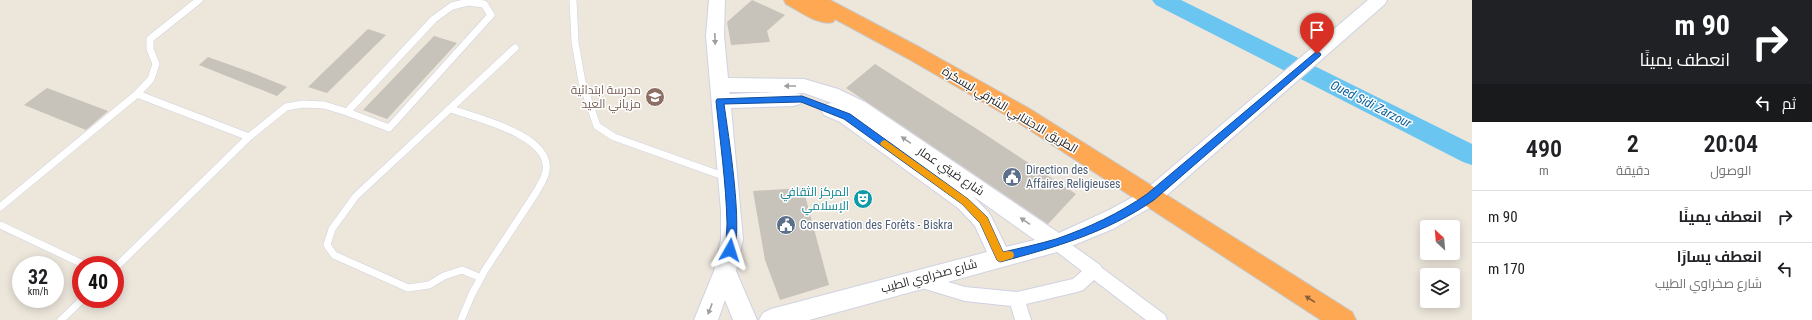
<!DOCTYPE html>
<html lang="ar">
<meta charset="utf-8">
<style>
:root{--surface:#fff;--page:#f6f6f6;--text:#202124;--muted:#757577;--line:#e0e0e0}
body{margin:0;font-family:"Roboto Condensed",Cairo,sans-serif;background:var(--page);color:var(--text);direction:rtl;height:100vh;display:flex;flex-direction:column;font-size:15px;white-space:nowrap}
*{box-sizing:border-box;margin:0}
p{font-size:13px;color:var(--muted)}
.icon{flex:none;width:22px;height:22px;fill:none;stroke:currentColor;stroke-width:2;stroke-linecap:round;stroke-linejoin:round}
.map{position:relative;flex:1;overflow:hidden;direction:ltr}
.panel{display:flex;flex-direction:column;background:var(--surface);width:340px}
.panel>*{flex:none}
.guide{background:#202124;color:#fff;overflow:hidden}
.needle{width:26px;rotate:334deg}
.fabs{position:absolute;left:1420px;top:220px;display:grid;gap:8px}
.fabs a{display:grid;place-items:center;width:40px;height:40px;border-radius:4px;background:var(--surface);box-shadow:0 2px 10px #0003;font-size:20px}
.speed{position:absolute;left:12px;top:256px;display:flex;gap:8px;font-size:20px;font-weight:700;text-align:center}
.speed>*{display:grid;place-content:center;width:52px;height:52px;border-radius:50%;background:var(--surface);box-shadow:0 2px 10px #0003;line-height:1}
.speed small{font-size:10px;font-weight:400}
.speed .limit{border:6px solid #d22;background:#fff;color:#111}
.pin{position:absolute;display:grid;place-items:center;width:34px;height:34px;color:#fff;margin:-41px -17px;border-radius:50% 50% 50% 0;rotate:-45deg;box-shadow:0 0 4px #0007}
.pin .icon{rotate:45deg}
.me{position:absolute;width:44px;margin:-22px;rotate:6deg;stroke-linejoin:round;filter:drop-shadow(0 0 3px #0008)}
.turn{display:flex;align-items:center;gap:14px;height:84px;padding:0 16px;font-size:18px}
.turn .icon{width:52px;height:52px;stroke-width:2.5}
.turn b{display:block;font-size:28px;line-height:34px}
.then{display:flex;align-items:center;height:38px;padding:0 16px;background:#0003;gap:8px;font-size:15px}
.eta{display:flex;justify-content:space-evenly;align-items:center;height:68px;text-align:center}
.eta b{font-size:24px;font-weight:600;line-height:28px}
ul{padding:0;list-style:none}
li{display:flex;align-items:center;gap:12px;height:52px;padding:0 16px;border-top:1px solid var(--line)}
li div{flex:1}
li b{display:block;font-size:15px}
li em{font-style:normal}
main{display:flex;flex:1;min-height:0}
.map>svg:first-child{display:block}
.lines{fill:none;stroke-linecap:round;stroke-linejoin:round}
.river{fill:#6bc5f1;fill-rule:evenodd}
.building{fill:#c7c2ba}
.lane-casing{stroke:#d0d2e3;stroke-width:8}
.street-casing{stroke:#d0d2e3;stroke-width:2}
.secondary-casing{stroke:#d0d2e3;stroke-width:2}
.highway-casing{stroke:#c7c7c7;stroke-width:2}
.lane{stroke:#fff;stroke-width:7}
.street{fill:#fff;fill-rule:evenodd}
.secondary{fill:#fff;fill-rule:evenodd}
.highway{fill:#ffa853;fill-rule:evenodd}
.oneway{fill:#9f9f9f}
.oneway2{fill:#89623c}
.route{fill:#1a73e8;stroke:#114b97}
.slow{fill:#f59e0b}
.labels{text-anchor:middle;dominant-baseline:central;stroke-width:3;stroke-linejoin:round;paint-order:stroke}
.education-label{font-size:12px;fill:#785e54;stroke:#fff;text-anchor:end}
.street-label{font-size:12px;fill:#292929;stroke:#fff}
.service-label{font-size:12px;fill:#4e5e75;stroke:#fff;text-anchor:start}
.culture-label{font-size:12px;fill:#0d838f;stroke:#fff;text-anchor:end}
.water-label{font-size:13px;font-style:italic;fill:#0b619c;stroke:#fff}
</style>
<main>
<section class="panel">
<div class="guide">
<div class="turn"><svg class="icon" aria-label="right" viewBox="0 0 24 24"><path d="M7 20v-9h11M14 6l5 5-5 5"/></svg><div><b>90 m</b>انعطف يمينًا</div></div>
<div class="then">ثم<svg class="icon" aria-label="left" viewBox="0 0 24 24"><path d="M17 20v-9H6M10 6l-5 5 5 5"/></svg></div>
</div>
<div class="eta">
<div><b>20:04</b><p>الوصول</p></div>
<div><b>2</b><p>دقيقة</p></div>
<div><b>490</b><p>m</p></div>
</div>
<ul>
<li><svg class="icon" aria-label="right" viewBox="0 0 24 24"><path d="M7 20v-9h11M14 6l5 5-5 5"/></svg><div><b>انعطف يمينًا</b></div><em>90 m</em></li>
<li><svg class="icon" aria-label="left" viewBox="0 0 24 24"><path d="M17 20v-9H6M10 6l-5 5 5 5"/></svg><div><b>انعطف يسارًا</b><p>شارع صخراوي الطيب</p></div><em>170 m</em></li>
</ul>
</section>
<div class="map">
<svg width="1472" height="320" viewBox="0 0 1472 320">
<rect width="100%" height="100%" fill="#ece6db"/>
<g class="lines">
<path class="river" d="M 1152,0 L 1181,0 L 1472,144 L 1472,165 L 1463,162 L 1156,5 Z"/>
</g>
<path class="building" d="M 752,0 L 785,15 L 767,31 L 770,42 L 731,45 L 727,22 Z
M 368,29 L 386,35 L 327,93 L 308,87 Z
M 434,36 L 457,43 L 387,119 L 363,110 Z
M 208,57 L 250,72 L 287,87 L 277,96 L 199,65 Z
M 875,64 L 980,131 L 1076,194 L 1048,224 L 846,88 Z
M 47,88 L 108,111 L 86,130 L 24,105 Z
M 803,188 L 829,285 L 780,300 L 765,260 L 753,191 Z"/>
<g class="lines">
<g class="lane-casing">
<path id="lane" d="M 573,0 L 575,42 L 582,82 L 597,126 L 614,137 L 726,177
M 468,2 L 484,4 L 491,15 L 389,128 L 347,112 L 434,19 L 452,6 Z
M 137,94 L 249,137
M 451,109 C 476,118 552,135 546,171 C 545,178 540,185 537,191 L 485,270 L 472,294 L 461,320
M 0,207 L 137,94 L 151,79 L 156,64 L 150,49 L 150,39 L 199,0
M 0,225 L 85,265
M 115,268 L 249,137 L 286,107 L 303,104 L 324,105 L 347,112
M 481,278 L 462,270 L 444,276 L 429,285 L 408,288 L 334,255 L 327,245 L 332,229 L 356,196 L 515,48
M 61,320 L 83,299"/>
</g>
<g class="street-casing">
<path id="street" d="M 1057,237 L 1062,238 L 1100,265 L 1102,268 L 1165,315 L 1167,320 L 1146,320 L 1094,280 L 1083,290 L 1077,292 L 1026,304 L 1031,320 L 1015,320 L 1011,306 L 965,301 L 912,285 L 910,280 L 912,275 L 918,273 L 965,287 L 1017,292 L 1073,279 L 1082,271 L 1052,248 L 1049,243 L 1052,238 Z"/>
</g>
<g class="secondary-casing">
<path id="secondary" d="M 709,0 L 725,0 L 724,36 L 728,78 L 804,79 L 838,89 L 865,102 L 1059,233 L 1109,210 L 1144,191 L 1368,0 L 1387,0 L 1385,4 L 1158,203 L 1113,229 L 1057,252 L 809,320 L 759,320 L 763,313 L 771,309 L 987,252 L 975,226 L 958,208 L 840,122 L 824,115 L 821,110 L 824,105 L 831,103 L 835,104 L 804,93 L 795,93 L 800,94 L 802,99 L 800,104 L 793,106 L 731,108 L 743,239 L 736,271 L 757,320 L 733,320 L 725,300 L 718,320 L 694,320 L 714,271 L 721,239 L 721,211 L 706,36 ZM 729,92 L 777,92 L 730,94 ZM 973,196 L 1035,240 L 1006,247 L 990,214 Z"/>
</g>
<g class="highway-casing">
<path id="highway" d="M 784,0 L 830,0 L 921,48 L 1030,109 L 1352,312 L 1356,320 L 1321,320 L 1016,121 L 907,58 L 835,19 L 833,22 C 818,26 800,11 786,4 Z"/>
</g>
<use href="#lane" class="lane"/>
<use href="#street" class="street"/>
<use href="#secondary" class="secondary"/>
<use href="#highway" class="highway"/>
</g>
<defs><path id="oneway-solid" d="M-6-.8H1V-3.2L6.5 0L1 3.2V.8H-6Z"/></defs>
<g class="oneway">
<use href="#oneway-solid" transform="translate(715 39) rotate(88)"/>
<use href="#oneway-solid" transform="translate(790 86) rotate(-180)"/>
<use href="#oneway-solid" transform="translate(906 140) rotate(-146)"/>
<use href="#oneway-solid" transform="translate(1025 221) rotate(-146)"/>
<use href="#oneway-solid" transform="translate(710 309) rotate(111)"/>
</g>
<use class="oneway2" href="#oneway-solid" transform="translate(1310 299) rotate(-147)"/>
<path class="route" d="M 1317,51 L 1321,54 L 1320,56 L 1154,200 C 1106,233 1056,247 1000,262 L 997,260 L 980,223 L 962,204 L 844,119 L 801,102 L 724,104 C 728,133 744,231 733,253 L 726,253 C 725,250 727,229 727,223 C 726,182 720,141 716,101 L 717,99 L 802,96 L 850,114 L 968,199 L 987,217 L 1003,252 C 1021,248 1039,244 1056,239 C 1088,228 1120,213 1147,194 Z"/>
<path class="slow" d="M 885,140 L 968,199 L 987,217 L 1003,252 L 1009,251 L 1013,252 L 1014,255 L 1013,258 L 1000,262 L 997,260 L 980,223 L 962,204 L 882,146 L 880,144 L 882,141 Z"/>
<defs>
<g id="school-disc" transform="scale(1)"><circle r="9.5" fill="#8d6e63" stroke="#fff"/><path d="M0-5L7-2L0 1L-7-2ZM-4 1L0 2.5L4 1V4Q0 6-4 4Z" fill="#fff"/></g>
<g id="civic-disc" transform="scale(1)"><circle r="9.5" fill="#5c6f8a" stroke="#fff"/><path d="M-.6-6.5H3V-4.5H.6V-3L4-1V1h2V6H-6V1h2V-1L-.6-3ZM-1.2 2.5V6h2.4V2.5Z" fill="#fff"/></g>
<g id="theatre-disc" transform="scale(1)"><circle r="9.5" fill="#0f9aa8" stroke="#fff"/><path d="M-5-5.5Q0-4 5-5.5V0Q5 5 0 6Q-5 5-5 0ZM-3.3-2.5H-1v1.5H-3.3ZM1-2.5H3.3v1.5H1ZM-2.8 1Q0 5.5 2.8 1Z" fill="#fff"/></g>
</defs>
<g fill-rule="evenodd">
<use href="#school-disc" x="655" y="97"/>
<use href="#civic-disc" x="1012" y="177"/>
<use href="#theatre-disc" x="863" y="199"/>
<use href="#civic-disc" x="786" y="225"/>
</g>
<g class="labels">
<g class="education-label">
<text x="641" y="90">مدرسة ابتدائية<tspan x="641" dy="14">مزياني العيد</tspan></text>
</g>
<g class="street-label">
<text transform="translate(1010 110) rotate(31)">الطريق الاجتنابي الشرقي لبسكرة</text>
<text transform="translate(951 171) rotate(34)">شارع ضيتي عمار</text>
<text transform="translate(929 276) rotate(-15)">شارع صخراوي الطيب</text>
</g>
<g class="service-label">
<text x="1026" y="170">Direction des<tspan x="1026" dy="14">Affaires Religieuses</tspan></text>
<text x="800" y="225">Conservation des Forêts - Biskra</text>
</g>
<g class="culture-label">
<text x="849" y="192">المركز الثقافي<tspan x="849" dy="14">الإسلامي</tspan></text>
</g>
<g class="water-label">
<text transform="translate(1371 104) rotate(27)">Oued Sidi Zarzour</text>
</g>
</g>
</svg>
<div class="fabs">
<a><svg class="needle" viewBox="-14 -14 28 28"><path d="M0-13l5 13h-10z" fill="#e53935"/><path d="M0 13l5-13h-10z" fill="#757577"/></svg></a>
<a><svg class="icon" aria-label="layers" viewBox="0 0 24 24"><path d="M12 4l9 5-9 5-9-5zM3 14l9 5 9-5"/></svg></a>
</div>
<div class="speed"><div>32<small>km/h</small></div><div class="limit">40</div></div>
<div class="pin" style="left:1317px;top:54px;background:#d93025"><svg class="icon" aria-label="arrive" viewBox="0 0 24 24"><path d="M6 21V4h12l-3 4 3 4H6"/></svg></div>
<svg class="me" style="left:730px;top:250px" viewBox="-20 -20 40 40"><path d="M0-17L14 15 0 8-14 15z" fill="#1a73e8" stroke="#fff" stroke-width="4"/></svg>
</div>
</main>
